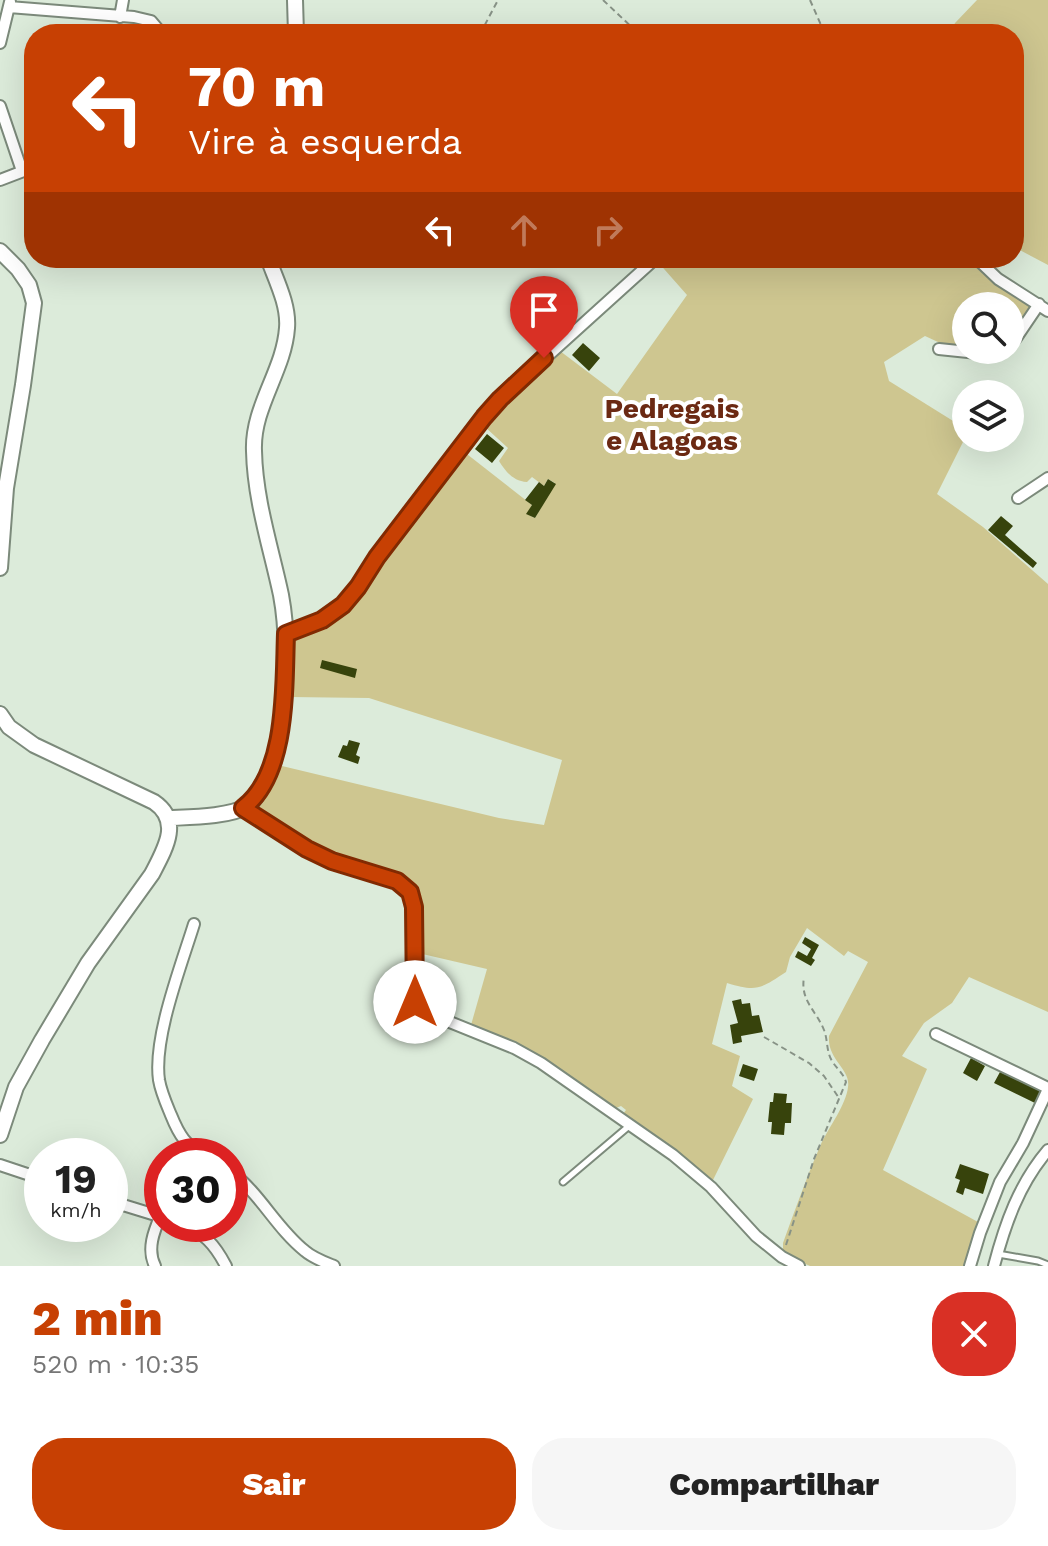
<!DOCTYPE html>
<html lang="pt">
<meta charset="utf-8">
<style>
:root{--surface:#fff;--page:#f6f6f6;--text:#222;--muted:#767676;--accent:#c74003}
body{margin:0;font-family:"Work Sans",sans-serif;background:var(--page);color:var(--text);height:100vh;display:flex;flex-direction:column;font-size:30px;white-space:nowrap}
*{box-sizing:border-box;margin:0}
p{font-size:26px;color:var(--muted)}
.icon{flex:none;width:44px;height:44px;fill:none;stroke:currentColor;stroke-width:2;stroke-linecap:round;stroke-linejoin:round}
.map{position:relative;height:1266px;overflow:hidden}
.side{display:flex;flex-direction:column;background:var(--surface);flex:1}
.side>*{flex:none}
.top-card{position:absolute;left:24px;top:24px;width:1000px;height:244px;border-radius:32px;box-shadow:0 8px 32px #0002;background:#c74003;color:#fff;overflow:hidden}
.controls{position:absolute;left:952px;top:292px;display:grid;gap:16px}
.controls a{display:grid;place-items:center;width:72px;height:72px;border-radius:50%;background:var(--surface);box-shadow:0 8px 32px #0002;font-size:40px}
.speed{position:absolute;left:24px;top:1138px;display:flex;gap:16px;font-size:40px;font-weight:700;text-align:center}
.speed>*{display:grid;place-content:center;width:104px;height:104px;border-radius:50%;background:var(--surface);box-shadow:0 8px 32px #0002;line-height:1}
.speed small{font-size:20px;font-weight:400}
.speed .limit{border:12px solid #d22;background:#fff;color:#111}
.pin{position:absolute;display:grid;place-items:center;width:68px;height:68px;color:#fff;margin:-82px -34px;border-radius:50% 50% 50% 0;rotate:-45deg;box-shadow:0 0 8px #0007}
.pin .icon{rotate:45deg}
.me{position:absolute;width:88px;margin:-44px;rotate:0deg;stroke-linejoin:round;filter:drop-shadow(0 0 6px #0008)}
.turn{display:flex;align-items:center;gap:28px;height:168px;padding:0 32px;font-size:36px}
.turn .icon{width:104px;height:104px;stroke-width:2.5}
.turn b{display:block;font-size:56px;line-height:68px}
.lanes{display:flex;align-items:center;height:76px;padding:0 32px;background:#0003;justify-content:center;gap:40px;direction:ltr}
.lanes .off{opacity:.35}
.round{display:grid;place-items:center;flex:none;width:84px;height:84px;border-radius:32px;background:var(--page)}
.summary{display:flex;align-items:center;justify-content:space-between;height:136px;padding:0 32px}
h1{font-size:48px;font-weight:800;line-height:60px;color:var(--accent)}
.primary-button{display:flex;gap:16px;margin-top:auto;padding:16px 32px}
.primary-button a{flex:1;height:92px;border-radius:32px;background:var(--accent);color:#fff;font-size:32px;font-weight:800;line-height:92px;text-align:center}
.primary-button a+a{background:var(--page);color:var(--text)}
.map>svg:first-child{display:block}
.green{fill:#cec690}
.building{fill:#37430c}
.lines{fill:none;stroke-linecap:round;stroke-linejoin:round}
.lane-casing{stroke:#7c8a7b;stroke-width:9}
.street-casing{stroke:#7c8a7b;stroke-width:14}
.secondary-casing{stroke:#7c8a7b;stroke-width:18}
.path{stroke:#879286;stroke-width:2;stroke-dasharray:6 4;stroke-linecap:butt}
.lane{stroke:#fff;stroke-width:5}
.street{stroke:#fff;stroke-width:10}
.secondary{stroke:#fff;stroke-width:14}
.route-casing{stroke:#812a02;stroke-width:20}
.route{stroke:#c74003;stroke-width:14}
.labels{text-anchor:middle;dominant-baseline:central;stroke-width:8;stroke-linejoin:round;paint-order:stroke}
.neighbourhood-label{font-size:28px;font-weight:bold;fill:#6b2913;stroke:#fff}
</style>
<div class="map">
<svg width="1048" height="1266" viewBox="0 0 1048 1266">
<rect width="100%" height="100%" fill="#dcebda"/>
<path class="green" d="M 977,0 L 1048,0 L 1048,265 L 1014,247 L 1014,34 L 949,34 L 955,23 Z
M 661,258 L 970,258 L 983,274 L 1032,304 L 1010,338 L 1010,306 L 966,306 L 966,350 L 951,348 L 925,336 L 884,362 L 889,381 L 966,429 L 966,436 L 937,494 L 983,527 L 1048,584 L 1048,1012 L 969,977 L 952,1003 L 924,1023 L 902,1056 L 927,1069 L 883,1170 L 978,1222 L 965,1266 L 810,1266 L 786,1255 L 783,1251 L 783,1243 C 795,1210 807,1176 821,1144 C 829,1127 846,1105 848,1087 C 851,1069 827,1060 829,1036 L 868,962 L 848,951 L 844,956 L 807,928 L 790,957 L 786,972 C 760,989 757,992 727,983 L 712,1044 L 740,1056 L 732,1086 L 753,1099 L 713,1180 L 623,1114 L 626,1110 L 621,1106 L 616,1108 L 533,1054 L 471,1025 L 487,969 L 418,953 L 419,896 L 417,887 L 381,868 L 323,851 L 260,810 L 258,805 L 282,766 L 499,818 L 544,825 L 562,760 L 369,698 L 290,697 L 291,650 L 294,642 L 301,634 L 342,614 L 463,451 L 532,505 L 527,514 L 535,518 L 555,483 L 548,479 L 544,486 L 532,477 L 527,482 C 513,481 506,472 499,461 L 508,448 L 485,427 L 507,401 L 560,351 L 617,394 L 687,295 L 657,261 Z"/>
<path class="building" d="M 583,343 L 600,358 L 589,371 L 572,355 Z
M 487,434 L 504,448 L 492,463 L 475,449 Z
M 548,479 L 556,484 L 535,518 L 526,514 L 532,505 L 525,500 L 539,482 L 544,486 Z
M 1001,516 L 1013,526 L 1005,535 L 1037,563 L 1033,568 L 988,530 Z
M 322,660 L 357,669 L 355,678 L 320,668 Z
M 349,740 L 360,743 L 356,755 L 360,757 L 358,764 L 338,757 L 343,745 L 347,746 Z
M 805,937 L 819,945 L 812,958 L 815,960 L 811,966 L 795,957 L 798,951 L 807,956 L 811,949 L 802,943 Z
M 741,999 L 742,1004 L 750,1003 L 752,1016 L 759,1015 L 763,1032 L 741,1036 L 742,1042 L 733,1044 L 730,1025 L 738,1023 L 732,1001 Z
M 971,1058 L 985,1066 L 977,1081 L 963,1073 Z
M 743,1064 L 758,1069 L 754,1081 L 739,1076 Z
M 1000,1072 L 1043,1092 L 1037,1104 L 994,1083 Z
M 774,1093 L 787,1094 L 786,1103 L 792,1103 L 791,1123 L 785,1123 L 784,1135 L 771,1134 L 772,1122 L 768,1122 L 770,1102 L 773,1102 Z
M 960,1164 L 989,1174 L 983,1194 L 965,1188 L 963,1195 L 956,1192 L 960,1180 L 955,1178 Z"/>
<g class="lines">
<g class="lane-casing">
<path id="lane" d="M 563,1182 L 629,1126
M 998,1254 L 1038,1261 L 1048,1265"/>
</g>
<g class="street-casing">
<path id="street" d="M 9,7 L 134,17 L 151,21 L 162,34
M 120,17 L 123,0
M 0,43 L 10,2
M 0,106 L 22,171
M 0,180 L 34,167
M 976,258 L 998,279 L 1048,311
M 1010,344 L 1016,338 L 1039,304
M 939,349 L 987,354 L 1001,350
M 1018,498 L 1048,478
M 286,634 L 322,620 L 343,605 L 358,587 L 377,557 L 500,399 L 656,258
M 243,808 C 272,827 302,850 334,861 C 355,869 380,871 399,883 C 409,889 413,895 414,907 L 415,1002 L 420,1010 L 514,1048 L 541,1063 L 673,1155 L 711,1187 L 756,1236 L 782,1257 L 799,1266
M 194,924 C 181,966 153,1038 159,1080 C 161,1092 166,1103 171,1115 C 179,1135 186,1146 205,1156
M 936,1034 L 1048,1088
M 0,1165 L 42,1179
M 230,1171 C 260,1193 276,1228 305,1251 C 313,1258 324,1262 334,1266
M 110,1201 L 162,1217
M 181,1224 C 204,1232 215,1245 226,1266
M 155,1266 C 146,1248 155,1229 162,1212
M 970,1266 L 980,1233 L 1000,1182 L 1023,1143 L 1048,1089
M 994,1266 C 1005,1224 1019,1184 1048,1150"/>
</g>
<g class="secondary-casing">
<path id="secondary" d="M 295,0 L 296,34
M 0,251 L 18,269 L 29,285 L 34,303 L 23,385 L 6,488 L 0,568
M 0,714 L 9,727 L 34,745 L 154,802 C 182,821 165,849 152,874 L 88,963 L 42,1040 L 16,1087 L 0,1135
M 169,818 C 189,817 230,817 247,806 C 257,799 261,787 267,776 C 278,753 281,730 283,705 C 286,668 288,632 281,595 C 271,548 255,500 254,451 C 252,407 284,371 287,328 C 289,305 276,280 268,258"/>
</g>
<path class="path" d="M 603,0 L 639,34
M 810,0 L 825,34
M 480,34 L 498,0
M 764,1037 L 809,1063 L 824,1076 L 839,1098
M 786,1245 L 814,1159 L 846,1082 C 843,1073 837,1069 832,1061 C 826,1051 828,1040 824,1030 C 816,1010 800,1001 804,977"/>
<use href="#lane" class="lane"/>
<use href="#street" class="street"/>
<use href="#secondary" class="secondary"/>
</g>
<g class="lines">
<g class="route-casing">
<path id="route" d="M 415,1002 L 414,907 L 410,892 L 397,881 L 332,861 L 307,849 L 243,808 C 288,774 284,686 286,634 L 322,620 L 343,605 L 358,587 L 377,557 L 484,417 L 500,399 L 544,358"/>
</g>
<use href="#route" class="route"/>
</g>
<g class="labels">
<g class="neighbourhood-label">
<text x="672" y="408">Pedregais<tspan x="672" dy="32">e Alagoas</tspan></text>
</g>
</g>
</svg>
<div class="controls">
<a><svg class="icon" aria-label="search" viewBox="0 0 24 24"><circle cx="10" cy="10" r="6"/><path d="M15 15l6 6"/></svg></a>
<a><svg class="icon" aria-label="layers" viewBox="0 0 24 24"><path d="M12 4l9 5-9 5-9-5zM3 14l9 5 9-5"/></svg></a>
</div>
<div class="speed"><div>19<small>km/h</small></div><div class="limit">30</div></div>
<div class="pin" style="left:544px;top:358px;background:#d93025"><svg class="icon" aria-label="arrive" viewBox="0 0 24 24"><path d="M6 21V4h12l-3 4 3 4H6"/></svg></div>
<svg class="me" style="left:415px;top:1002px" viewBox="-20 -20 40 40"><circle r="19" fill="#fff"/><path d="M0-13L10 11 0 6-10 11z" fill="#c74003"/></svg>
<div class="top-card">
<div class="turn"><svg class="icon" aria-label="left" viewBox="0 0 24 24"><path d="M17 20v-9H6M10 6l-5 5 5 5"/></svg><div><b>70 m</b>Vire à esquerda</div></div>
<div class="lanes"><svg class="icon" aria-label="left" viewBox="0 0 24 24"><path d="M17 20v-9H6M10 6l-5 5 5 5"/></svg><svg class="icon off" aria-label="ahead" viewBox="0 0 24 24"><path d="M12 20V5M6 11l6-6 6 6"/></svg><svg class="icon off" aria-label="right" viewBox="0 0 24 24"><path d="M7 20v-9h11M14 6l5 5-5 5"/></svg></div>
</div>
</div>
<section class="side">
<div class="summary"><div><h1>2 min</h1><p>520 m · 10:35</p></div><a class="round" style="background:#d93025;color:#fff"><svg class="icon" aria-label="close" viewBox="0 0 24 24"><path d="M6 6l12 12M18 6L6 18"/></svg></a></div>
<div class="primary-button"><a>Sair</a><a>Compartilhar</a></div>
</section>
